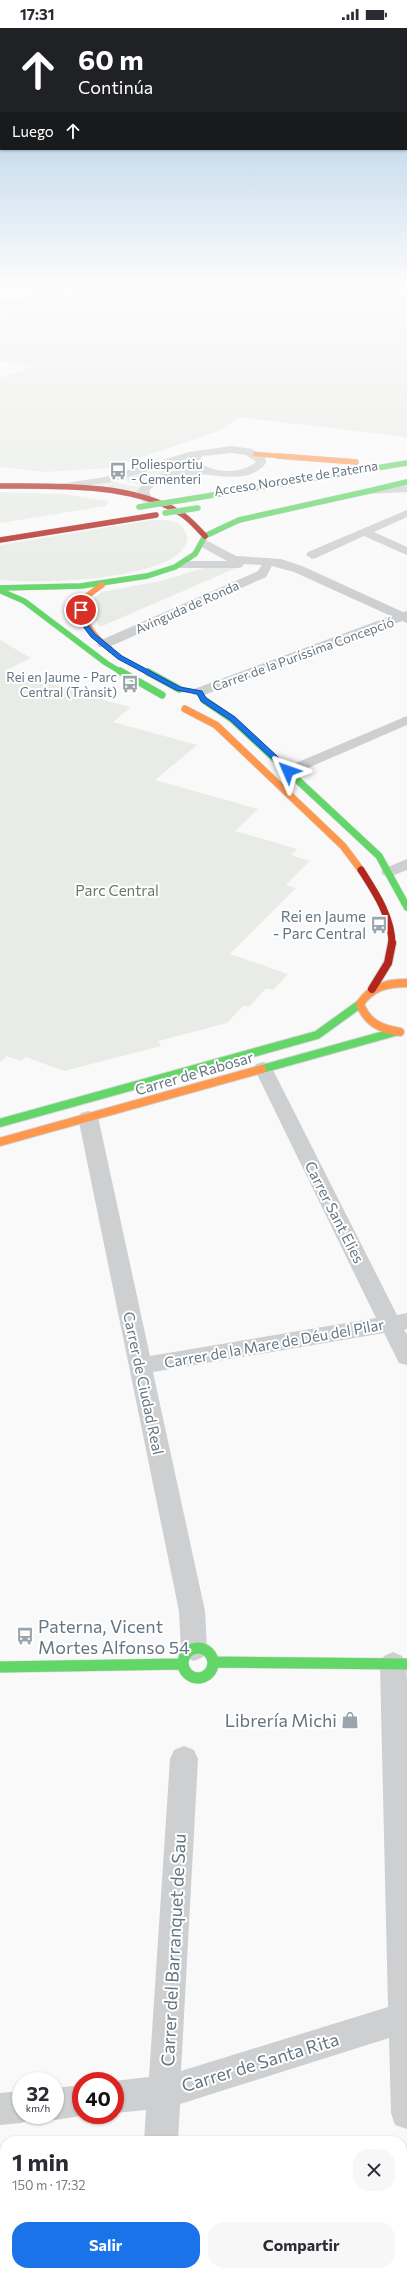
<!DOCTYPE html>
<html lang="es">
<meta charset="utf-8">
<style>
:root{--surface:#fff;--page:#f7f7f7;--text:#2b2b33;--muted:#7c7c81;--accent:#1a73e8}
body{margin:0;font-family:Commissioner,sans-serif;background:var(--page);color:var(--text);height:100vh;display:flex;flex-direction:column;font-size:15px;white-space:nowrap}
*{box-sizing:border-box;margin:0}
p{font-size:13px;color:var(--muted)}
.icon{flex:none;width:22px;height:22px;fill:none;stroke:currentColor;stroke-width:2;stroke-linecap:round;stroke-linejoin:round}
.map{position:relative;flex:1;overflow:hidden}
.panel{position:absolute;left:0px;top:2108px;width:407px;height:140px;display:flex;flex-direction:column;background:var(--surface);border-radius:16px 16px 0 0;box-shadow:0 1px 3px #0004}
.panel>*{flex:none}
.top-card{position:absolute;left:0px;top:0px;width:407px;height:122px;box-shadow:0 1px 3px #0004;background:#202124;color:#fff;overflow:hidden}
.speed{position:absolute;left:12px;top:2044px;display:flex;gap:8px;font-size:20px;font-weight:700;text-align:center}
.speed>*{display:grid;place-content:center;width:52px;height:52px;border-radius:50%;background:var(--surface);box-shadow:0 1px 3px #0004;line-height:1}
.speed small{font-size:10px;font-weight:400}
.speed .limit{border:6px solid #d22;background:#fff;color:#111}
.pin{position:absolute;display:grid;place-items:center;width:34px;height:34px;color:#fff;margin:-17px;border:2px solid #fff;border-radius:50%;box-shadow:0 1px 4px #0007}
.me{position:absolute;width:44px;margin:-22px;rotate:313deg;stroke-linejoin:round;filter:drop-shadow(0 0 3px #0008)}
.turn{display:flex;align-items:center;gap:14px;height:84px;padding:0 12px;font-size:18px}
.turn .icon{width:52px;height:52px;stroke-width:2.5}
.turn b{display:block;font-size:28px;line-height:34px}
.then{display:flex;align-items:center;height:38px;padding:0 12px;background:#0003;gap:8px;font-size:15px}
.round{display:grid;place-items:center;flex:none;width:42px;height:42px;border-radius:16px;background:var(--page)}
.overview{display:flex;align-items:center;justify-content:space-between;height:68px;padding:0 12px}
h1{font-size:24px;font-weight:700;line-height:30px}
.button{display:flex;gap:8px;margin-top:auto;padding:8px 12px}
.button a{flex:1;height:46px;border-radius:16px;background:var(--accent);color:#fff;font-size:16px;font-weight:700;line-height:46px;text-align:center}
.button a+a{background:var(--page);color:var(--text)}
.status{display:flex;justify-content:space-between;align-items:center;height:28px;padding:0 20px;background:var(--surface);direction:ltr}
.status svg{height:11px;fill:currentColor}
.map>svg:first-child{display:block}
.green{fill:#e8ebe6}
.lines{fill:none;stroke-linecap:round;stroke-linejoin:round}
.fast-far3-casing{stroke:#d5d6d7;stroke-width:6}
.fast-far2-casing{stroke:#d5d6d7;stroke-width:8}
.fast-far1-casing{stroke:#d5d6d7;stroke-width:10}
.fast-casing{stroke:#d5d6d7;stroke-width:12}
.slow-far3-casing{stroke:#d5d6d7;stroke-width:5}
.slow-far2-casing{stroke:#d5d6d7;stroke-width:6}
.slow-far1-casing{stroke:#d5d6d7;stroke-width:8}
.slow-casing{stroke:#d5d6d7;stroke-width:10}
.jam-far2-casing{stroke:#d5d6d7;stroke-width:6}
.jam-far1-casing{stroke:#d5d6d7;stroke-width:8}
.jam-casing{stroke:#d5d6d7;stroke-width:10}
.street{fill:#cecfd0;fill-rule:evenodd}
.fast-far3{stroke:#63d668;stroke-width:5.5}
.fast-far2{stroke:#63d668;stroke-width:7}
.fast-far1{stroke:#63d668;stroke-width:8}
.fast{stroke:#63d668;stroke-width:11}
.slow-far3{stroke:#ff974d;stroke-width:4.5}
.slow-far2{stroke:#ff974d;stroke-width:5.5}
.slow-far1{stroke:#ff974d;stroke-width:7}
.slow{stroke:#ff974d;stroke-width:8}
.jam-far2{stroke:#b3261e;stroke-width:5.5}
.jam-far1{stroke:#b3261e;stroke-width:7}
.jam{stroke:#b3261e;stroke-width:8}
.fast-bridge-casing{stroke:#d5d6d7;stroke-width:6;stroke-linecap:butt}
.fast-bridge{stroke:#63d668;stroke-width:5.5}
.route{fill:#1a73e8;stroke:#114b97}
.labels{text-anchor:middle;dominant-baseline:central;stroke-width:4;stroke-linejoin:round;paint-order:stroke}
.far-poi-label{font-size:13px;fill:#657683;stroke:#fff;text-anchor:start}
.far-street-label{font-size:13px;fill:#657683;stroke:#fff}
.park-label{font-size:15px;fill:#687a64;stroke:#fff}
.poi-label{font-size:15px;fill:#657683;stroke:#fff;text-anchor:end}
.street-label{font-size:15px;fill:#657683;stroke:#fff}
.near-poi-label{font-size:18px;fill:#657683;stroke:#fff;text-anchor:start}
.near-street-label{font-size:18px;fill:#657683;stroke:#fff}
</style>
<div class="status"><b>17:31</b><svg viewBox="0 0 49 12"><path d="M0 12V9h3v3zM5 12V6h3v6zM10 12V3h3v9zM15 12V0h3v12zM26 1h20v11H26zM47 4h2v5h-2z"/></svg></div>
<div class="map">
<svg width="407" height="2248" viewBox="0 0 407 2248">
<rect width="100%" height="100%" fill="#f9f9f9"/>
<path class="green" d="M 93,259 L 333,259 L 407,267 L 407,409 L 238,389 L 224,401 L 111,440 L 45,444 L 0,439 L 0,350 L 32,339 L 0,333 L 0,287 L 26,277 L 86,263 Z
M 185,432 L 189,438 L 195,442 L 162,447 L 140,457 L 116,451 Z
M 109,453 L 139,459 L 138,464 L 88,458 Z
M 0,464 L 63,466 L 108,473 L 106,478 L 0,495 Z
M 152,492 C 171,492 182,491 188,511 C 185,519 180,526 173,530 C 134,552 44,556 0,552 L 0,517 Z
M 204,540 L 236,540 L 100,599 C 94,590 92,583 93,572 L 101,564 L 161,553 Z
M 0,612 L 31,630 L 4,643 L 105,670 L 103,672 L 131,679 L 113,694 L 197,717 L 155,752 L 258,781 L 235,803 L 297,821 L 291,827 L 310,833 L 286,857 L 296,860 L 230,926 L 288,946 L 273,962 L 266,960 L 249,979 L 243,978 L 227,995 L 158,1013 L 161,1018 L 64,1043 L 26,1029 L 21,1033 L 7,1028 L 0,1034 Z"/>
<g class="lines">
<g class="fast-far3-casing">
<path id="fast-far3" d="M 369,463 L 407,454
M 183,472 L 407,435
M 0,560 L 81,558 L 147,548 L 175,539 L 195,526 L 205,508 L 239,492 L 369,463
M 1,563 L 24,573 L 106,635 L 121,644"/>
</g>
<g class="fast-far2-casing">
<path id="fast-far2" d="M 120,643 L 162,667
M 148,644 L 179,661
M 204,672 L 232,691 L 379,828 L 407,879"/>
</g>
<g class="fast-far1-casing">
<path id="fast-far1" d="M 262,1041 L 395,1004
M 0,1095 L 317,1007 L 360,976"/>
</g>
<g class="fast-casing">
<path id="fast" d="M183 1635a15 15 0 1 1 30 0a15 15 0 1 1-30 0Z
M 214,1634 L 407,1636
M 0,1639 L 181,1636"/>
</g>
<g class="slow-far3-casing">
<path id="slow-far3" d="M 255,426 L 290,429"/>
</g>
<g class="slow-far2-casing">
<path id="slow-far2" d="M 278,428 L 356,434
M 102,557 L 84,570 C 82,594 92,607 110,621"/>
</g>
<g class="slow-far1-casing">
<path id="slow-far1" d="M 185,681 L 216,697 L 343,818 L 361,842"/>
</g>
<g class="slow-casing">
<path id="slow" d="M 400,1004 C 381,1001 367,995 360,976 C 371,959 387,955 407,955
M 0,1114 L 262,1041"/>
</g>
<g class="jam-far2-casing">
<path id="jam-far2" d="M 0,458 C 55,458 132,455 180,485 C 190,491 197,500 205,508
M 0,512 L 156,487"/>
</g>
<g class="jam-far1-casing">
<path id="jam-far1" d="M 361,842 C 375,864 392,889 392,916"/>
</g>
<g class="jam-casing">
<path id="jam" d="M 372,961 L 388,935 L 392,915"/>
</g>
<path class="street" d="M 58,259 L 67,259 C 52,275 21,276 0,277 L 0,271 L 32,269 Z
M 232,418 L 252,421 L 265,429 L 266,435 C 253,453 228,449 209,447 C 194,445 158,450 149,463 L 153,472 L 147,475 L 143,474 L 137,463 C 150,445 174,443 194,441 L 187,434 L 189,431 L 111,454 L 59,462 L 53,459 L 59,456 L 105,449 L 189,424 ZM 232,425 L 246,427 L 256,434 C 240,447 214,445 198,434 L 202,428 Z
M 407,458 L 407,464 L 369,466 L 363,463 L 369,460 Z
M 407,482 L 407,489 L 374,504 L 407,519 L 407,527 L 364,508 L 316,530 L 312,531 L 306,527 L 308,524 Z
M 204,511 L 236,528 L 281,531 L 302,538 L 403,584 L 407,583 L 407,595 L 402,593 L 204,667 L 194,667 L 192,664 L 194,661 L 391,588 L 294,544 L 272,538 L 266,549 L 109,619 L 99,619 L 97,616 L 99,613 L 258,543 L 262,537 L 244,536 L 242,539 L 238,540 L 176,540 L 174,537 L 180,533 L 227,533 L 200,518 L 198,515 L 200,512 Z
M 407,688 L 407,697 L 294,746 L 289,747 L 282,743 L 284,740 Z
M 407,831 L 407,842 L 389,849 L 383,847 L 381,844 L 383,841 Z
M 263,1034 L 270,1036 L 272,1040 L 397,1287 L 407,1285 L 407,1301 L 404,1302 L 407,1306 L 407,1337 L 399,1335 L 384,1305 L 153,1344 L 205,1583 L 207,1621 L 203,1629 L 194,1633 L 185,1629 L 181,1621 L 179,1583 L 78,1089 L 81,1085 L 88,1083 L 95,1085 L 98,1089 L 150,1328 L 376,1290 L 254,1040 L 256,1036 Z
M 393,1624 L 402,1628 L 406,1636 L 407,1652 L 407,2101 L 395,2097 L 391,2085 L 389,2010 L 180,2076 L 178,2113 L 144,2113 L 146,2082 L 115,2085 L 114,2053 L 149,2049 L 170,1731 L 174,1722 L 184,1718 L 194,1722 L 198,1731 L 181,2043 L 388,1979 L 380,1636 L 384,1628 Z
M 81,2057 L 81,2087 L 87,2087 L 55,2092 L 43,2088 L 55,2087 L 55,2060 Z
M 21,2063 L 21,2087 L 34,2087 L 33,2091 L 21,2095 L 0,2097 L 0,2065 Z
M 135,2243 L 169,2243 L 168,2248 L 134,2248 Z"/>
<use href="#fast-far3" class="fast-far3"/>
<use href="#fast-far2" class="fast-far2"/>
<use href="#fast-far1" class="fast-far1"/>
<use href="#fast" class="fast"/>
<use href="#slow-far3" class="slow-far3"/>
<use href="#slow-far2" class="slow-far2"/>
<use href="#slow-far1" class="slow-far1"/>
<use href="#slow" class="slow"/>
<use href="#jam-far2" class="jam-far2"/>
<use href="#jam-far1" class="jam-far1"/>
<use href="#jam" class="jam"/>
<g class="fast-bridge-casing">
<path id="fast-bridge" d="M 139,479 L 183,472
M 165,485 L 198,480"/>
</g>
<use href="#fast-bridge" class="fast-bridge"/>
</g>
<linearGradient id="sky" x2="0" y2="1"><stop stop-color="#9dc2e2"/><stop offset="0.45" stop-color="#fcfcfc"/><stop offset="1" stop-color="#fcfcfc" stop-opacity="0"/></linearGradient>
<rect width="407" height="573" fill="url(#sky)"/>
<path class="route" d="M 81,581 L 84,582 L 88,597 L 95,606 L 122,628 L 180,659 L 202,663 L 206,670 L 235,689 L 291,741 L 291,744 L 286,744 L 230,692 L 201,673 L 197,666 L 176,662 L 118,631 L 91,609 L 82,597 L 78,582 Z"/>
<defs>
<g id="bus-bare" transform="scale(1.38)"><path d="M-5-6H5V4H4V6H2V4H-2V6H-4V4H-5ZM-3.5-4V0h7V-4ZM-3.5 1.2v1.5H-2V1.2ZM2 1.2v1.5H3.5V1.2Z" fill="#99a4ac" stroke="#fff" stroke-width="2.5" paint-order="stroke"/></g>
<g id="shop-bare" transform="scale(1.38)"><path d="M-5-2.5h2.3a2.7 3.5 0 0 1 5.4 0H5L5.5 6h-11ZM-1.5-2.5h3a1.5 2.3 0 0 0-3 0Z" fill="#99a4ac" stroke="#fff" stroke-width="2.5" paint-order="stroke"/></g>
</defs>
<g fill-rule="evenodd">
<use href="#bus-bare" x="118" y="443"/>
<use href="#bus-bare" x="130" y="656"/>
<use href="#bus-bare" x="379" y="897"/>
<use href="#bus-bare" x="25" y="1608"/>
<use href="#shop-bare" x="350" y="1692"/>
</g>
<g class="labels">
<g class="far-poi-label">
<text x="131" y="436">Poliesportiu<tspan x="131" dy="15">- Cementeri</tspan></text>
<text x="117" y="649" text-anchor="end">Rei en Jaume - Parc<tspan x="117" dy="15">Central (Trànsit)</tspan></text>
</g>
<g class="far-street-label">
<text transform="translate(296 450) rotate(-9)">Acceso Noroeste de Paterna</text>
<text transform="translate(187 579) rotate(-24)">Avinguda de Ronda</text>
<text transform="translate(303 626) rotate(-20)">Carrer de la Puríssima Concepció</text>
</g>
<g class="park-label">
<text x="117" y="862">Parc Central</text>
</g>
<g class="poi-label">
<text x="366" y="888">Rei en Jaume<tspan x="366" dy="17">- Parc Central</tspan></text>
</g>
<g class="street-label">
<text transform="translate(194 1045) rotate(-16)">Carrer de Rabosar</text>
<text transform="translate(335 1184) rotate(63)">Carrer Sant Elies</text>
<text transform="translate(274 1315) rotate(-10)">Carrer de la Mare de Déu del Pilar</text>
<text transform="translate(144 1355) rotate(78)">Carrer de Ciudad Real</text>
</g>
<g class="near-poi-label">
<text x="38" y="1598">Paterna, Vicent<tspan x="38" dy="21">Mortes Alfonso 54</tspan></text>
<text x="337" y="1692" text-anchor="end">Librería Michi</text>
</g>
<g class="near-street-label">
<text transform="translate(173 1922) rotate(-87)">Carrer del Barranquet de Sau</text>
<text transform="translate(260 2034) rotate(-17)">Carrer de Santa Rita</text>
</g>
</g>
</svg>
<div class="speed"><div>32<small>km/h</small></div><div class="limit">40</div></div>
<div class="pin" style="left:81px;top:582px;background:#d93025"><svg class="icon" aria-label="arrive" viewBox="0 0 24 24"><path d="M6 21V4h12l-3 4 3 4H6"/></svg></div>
<svg class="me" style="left:288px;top:743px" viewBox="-20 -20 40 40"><path d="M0-17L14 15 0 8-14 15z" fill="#1a73e8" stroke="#fff" stroke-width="4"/></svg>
<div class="top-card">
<div class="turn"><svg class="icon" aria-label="ahead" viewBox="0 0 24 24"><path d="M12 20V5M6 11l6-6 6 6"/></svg><div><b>60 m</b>Continúa</div></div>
<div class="then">Luego<svg class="icon" aria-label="ahead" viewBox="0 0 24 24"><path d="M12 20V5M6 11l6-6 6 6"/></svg></div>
</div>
<section class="panel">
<div class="overview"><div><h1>1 min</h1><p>150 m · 17:32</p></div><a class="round"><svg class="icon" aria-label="close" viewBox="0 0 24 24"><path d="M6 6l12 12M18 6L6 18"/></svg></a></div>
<div class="button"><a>Salir</a><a>Compartir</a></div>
</section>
</div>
